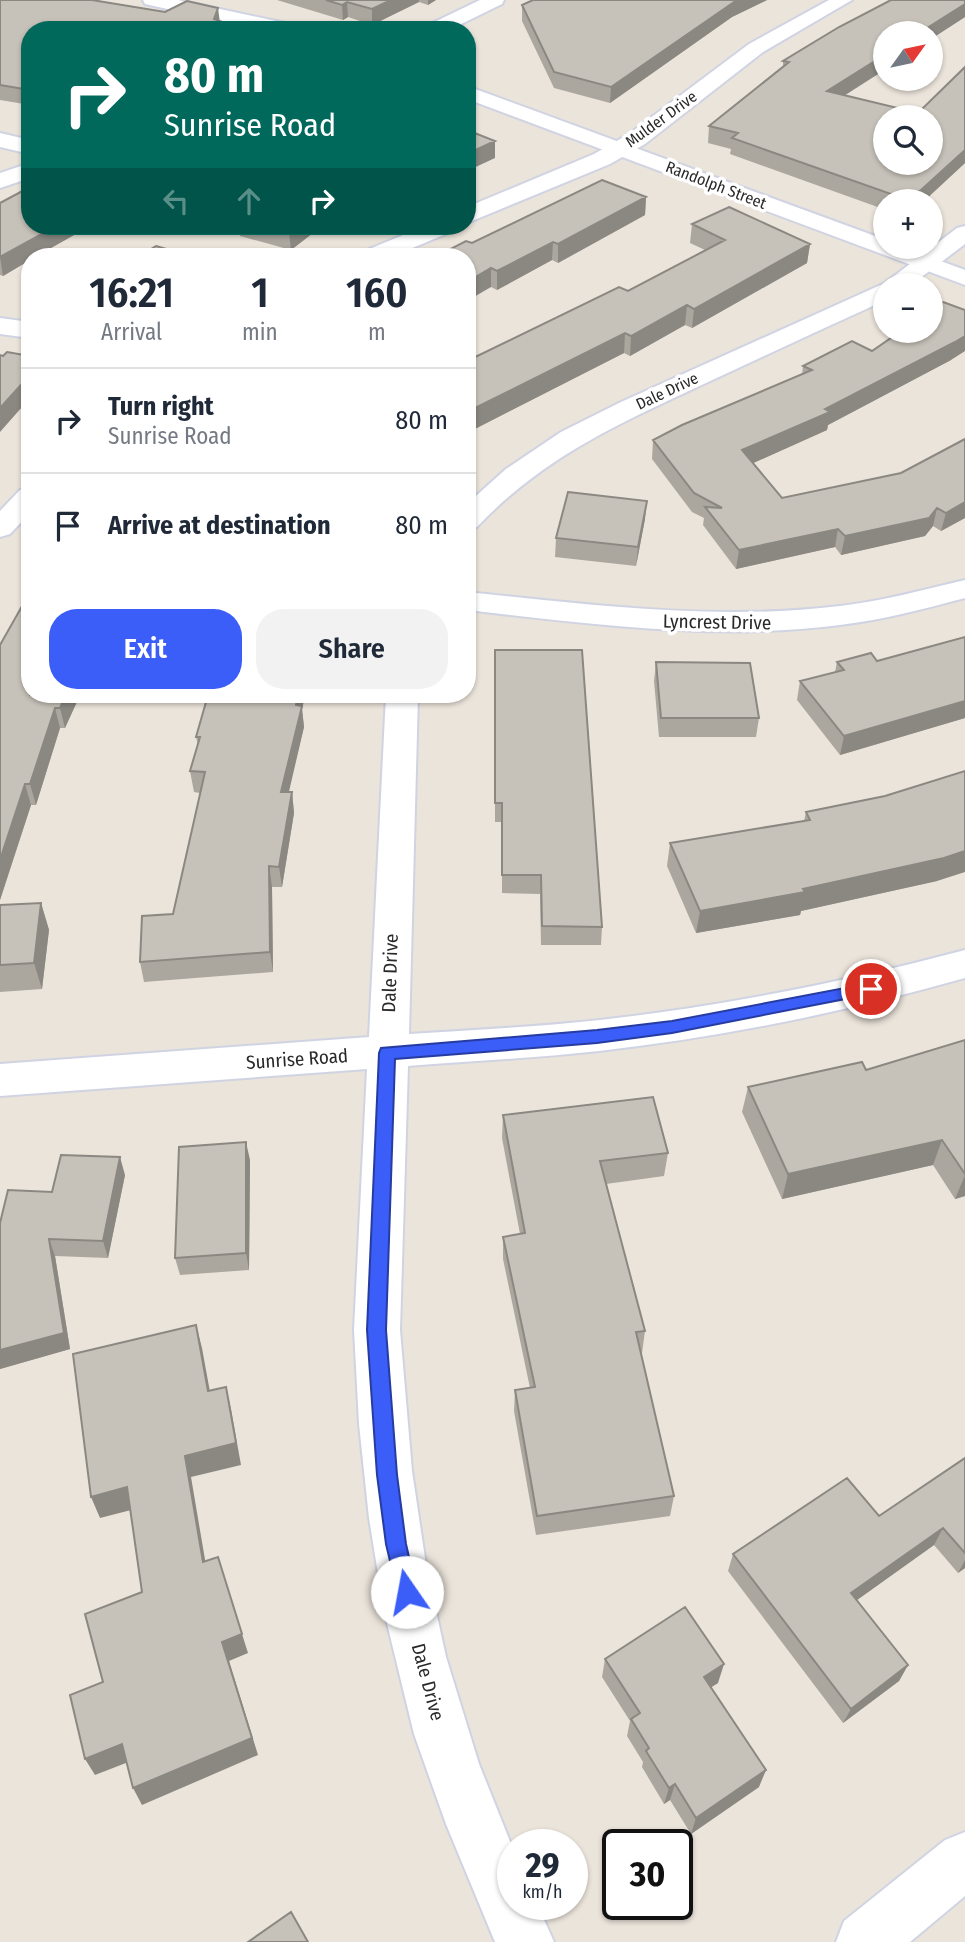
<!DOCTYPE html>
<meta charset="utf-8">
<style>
:root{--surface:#fff;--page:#f2f2f3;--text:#1f2937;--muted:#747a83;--line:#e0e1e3;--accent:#3b5df8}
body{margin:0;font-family:"Fira Sans Condensed",sans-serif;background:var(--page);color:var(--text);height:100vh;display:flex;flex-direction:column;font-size:26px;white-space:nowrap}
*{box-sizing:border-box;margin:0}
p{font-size:23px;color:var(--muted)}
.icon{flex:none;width:38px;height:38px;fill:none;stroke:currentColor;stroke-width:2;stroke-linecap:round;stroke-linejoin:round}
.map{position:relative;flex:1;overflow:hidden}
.sheet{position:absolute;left:21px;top:248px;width:455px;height:455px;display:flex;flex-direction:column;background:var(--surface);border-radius:28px;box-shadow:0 2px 5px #0004}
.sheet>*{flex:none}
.guide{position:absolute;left:21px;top:21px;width:455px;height:214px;border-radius:28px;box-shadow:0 2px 5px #0004;background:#00695c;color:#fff;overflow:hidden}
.needle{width:46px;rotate:57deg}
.buttons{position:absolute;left:873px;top:21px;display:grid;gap:14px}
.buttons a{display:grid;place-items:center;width:70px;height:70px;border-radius:50%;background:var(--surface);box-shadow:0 2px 5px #0004;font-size:35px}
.speed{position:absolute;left:497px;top:1829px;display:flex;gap:14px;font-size:35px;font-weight:700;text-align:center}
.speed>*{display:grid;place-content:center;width:91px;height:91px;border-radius:50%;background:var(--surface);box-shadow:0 2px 5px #0004;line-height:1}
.speed small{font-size:18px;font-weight:400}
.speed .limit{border:4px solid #111;border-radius:10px;background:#fff;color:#111}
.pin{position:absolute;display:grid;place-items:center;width:60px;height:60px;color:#fff;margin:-30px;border:4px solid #fff;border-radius:50%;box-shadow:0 2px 7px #0007}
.me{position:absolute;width:77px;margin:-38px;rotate:348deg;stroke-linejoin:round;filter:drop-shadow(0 0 5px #0008)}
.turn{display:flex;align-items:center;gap:24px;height:147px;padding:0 28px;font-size:32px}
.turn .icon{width:91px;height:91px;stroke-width:2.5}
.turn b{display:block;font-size:49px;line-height:60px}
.lanes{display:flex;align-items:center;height:66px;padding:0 28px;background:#0003;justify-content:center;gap:35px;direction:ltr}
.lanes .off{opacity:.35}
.eta{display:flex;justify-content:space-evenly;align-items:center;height:119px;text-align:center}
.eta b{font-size:42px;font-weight:600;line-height:49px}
.action{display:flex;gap:14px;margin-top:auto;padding:14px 28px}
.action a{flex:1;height:80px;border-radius:28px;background:var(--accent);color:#fff;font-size:28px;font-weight:600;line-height:80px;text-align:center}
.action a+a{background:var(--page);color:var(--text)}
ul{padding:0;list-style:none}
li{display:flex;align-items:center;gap:21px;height:105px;padding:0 28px;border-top:2px solid var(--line)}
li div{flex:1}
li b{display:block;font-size:26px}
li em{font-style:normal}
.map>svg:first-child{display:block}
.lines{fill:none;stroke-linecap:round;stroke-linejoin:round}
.minor-casing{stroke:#d0d3e2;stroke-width:4}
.tertiary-casing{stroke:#d0d3e2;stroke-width:4}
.minor{fill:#fff;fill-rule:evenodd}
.tertiary{fill:#fff;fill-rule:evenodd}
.wall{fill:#aba79f}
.shaded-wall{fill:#8b8882}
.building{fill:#c7c2b9;stroke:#8b8882;stroke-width:2;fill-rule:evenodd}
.route{fill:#3b5df8;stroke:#263ca1;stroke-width:2}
.labels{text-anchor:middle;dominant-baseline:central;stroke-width:7;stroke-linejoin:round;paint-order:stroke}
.far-street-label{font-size:16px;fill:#292929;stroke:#fff}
.street-label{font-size:19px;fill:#292929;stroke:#fff}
</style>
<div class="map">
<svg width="965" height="1942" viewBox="0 0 965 1942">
<rect width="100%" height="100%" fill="#ebe4db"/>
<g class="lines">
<g class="minor-casing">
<path id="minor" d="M 480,0 L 504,0 L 502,4 L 449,30 L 423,30 L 426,26 Z
M 829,0 L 852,0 L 763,52 L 645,144 L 610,164 L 467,223 L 467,207 L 594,154 L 629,134 L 749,44 Z
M 0,133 L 30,140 L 30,154 L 0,147 Z
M 30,163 L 30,178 L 0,188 L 0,173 Z
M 425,226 L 457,226 L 453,231 L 391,257 L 359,257 L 362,252 Z
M 965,226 L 965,244 L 911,285 L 886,285 L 886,300 C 826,327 766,355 706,383 C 620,423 543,457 477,527 L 467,530 L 467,504 L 506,469 L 561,432 L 621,402 L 885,283 L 957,228 Z
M 0,318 L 30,322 L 30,338 L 0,334 Z
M 30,487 L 30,513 L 10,534 L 0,537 L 0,511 L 20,490 Z
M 965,580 L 965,598 C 924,609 882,620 840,625 C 716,641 590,624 467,610 L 467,592 C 591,605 716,621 840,606 C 882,601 923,590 965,580 Z
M 386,695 L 418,695 L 409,1034 C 472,1030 536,1027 600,1020 C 723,1006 845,982 965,950 L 965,978 C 845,1012 723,1037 599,1051 C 536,1058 471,1061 408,1066 L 400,1330 L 412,1471 L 426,1565 L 446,1657 L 479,1764 L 513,1849 L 513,1904 L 537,1904 L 554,1942 L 495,1942 L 446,1824 L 414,1734 L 384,1611 L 369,1518 L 359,1424 L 354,1330 L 367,1069 L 0,1096 L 0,1064 L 369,1037 Z
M 965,1832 L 965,1896 L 910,1942 L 836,1942 L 844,1921 L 945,1840 Z"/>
</g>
<g class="tertiary-casing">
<path id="tertiary" d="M 143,0 L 178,0 L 290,24 L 300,30 L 262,30 L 145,4 Z
M 467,86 L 886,240 L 886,247 L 903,247 L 965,270 L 965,285 L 467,99 Z"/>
</g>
<use href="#minor" class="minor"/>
<use href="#tertiary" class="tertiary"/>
</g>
<path class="wall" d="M 0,0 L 165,12 L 218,8 L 30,30 L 30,105 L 0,100 Z
M 277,0 L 436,0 L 428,5 L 419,2 L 372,25 L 348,17 L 343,20 Z
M 533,0 L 767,0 L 732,17 L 610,103 L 554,88 L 522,21 L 522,5 Z
M 965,17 L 931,39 L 931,33 L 844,95 L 918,113 L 965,67 L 965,163 L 924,201 L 886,201 L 886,210 L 730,154 L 731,149 L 708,143 L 709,126 L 783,67 L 783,61 Z
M 646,197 L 645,215 L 558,263 L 552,260 L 497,290 L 491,287 L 472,243 Z
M 0,203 L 90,226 L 35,257 L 30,257 L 30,260 L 3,276 L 0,275 Z
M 692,224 L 810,244 L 807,263 L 692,328 L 685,325 L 630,356 L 624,353 L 467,433 L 628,291 L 705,250 L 690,243 Z
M 239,226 L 345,226 L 334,231 L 322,226 L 291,250 L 240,236 Z
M 872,351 L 951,360 L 828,425 L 827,430 L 753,463 L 782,498 L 901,473 L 965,439 L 965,518 L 941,531 L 933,526 L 925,536 L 841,555 L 835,547 L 736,569 L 703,525 L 704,518 L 692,512 L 652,459 L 653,440 L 802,375 L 803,366 Z
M 645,519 L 636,566 L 555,557 L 556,538 Z
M 965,637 L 965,718 L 840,755 L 797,700 L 800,681 L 835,672 L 837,662 L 877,661 Z
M 0,645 L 30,695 L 80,695 L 65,728 L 60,728 L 36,805 L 31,805 L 0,900 Z
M 495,650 L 602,927 L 601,945 L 541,945 L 540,894 L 502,893 L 502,822 L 495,822 Z
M 656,662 L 759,718 L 756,737 L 659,737 L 654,681 Z
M 193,695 L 305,695 L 302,709 L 304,727 L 288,792 L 292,792 L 294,813 L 282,887 L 272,887 L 273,972 L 144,982 L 140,962 L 173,914 L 200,793 L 194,792 L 190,771 L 198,745 L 196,737 L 206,702 L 195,702 Z
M 806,812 L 937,881 L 801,911 L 800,915 L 696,933 L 667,866 L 670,843 L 804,821 Z
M 41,903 L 49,930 L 42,989 L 0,992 L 0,905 Z
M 965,1040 L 965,1196 L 955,1199 L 933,1165 L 782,1199 L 742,1112 L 748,1087 L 866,1070 Z
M 503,1115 L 668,1153 L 664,1176 L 606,1184 L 645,1331 L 642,1353 L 641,1353 L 674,1496 L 670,1516 L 536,1535 L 514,1411 L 515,1390 L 530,1388 L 503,1259 L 503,1237 L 520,1234 L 502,1138 Z
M 250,1160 L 249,1270 L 180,1275 L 175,1258 Z
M 125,1175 L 108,1258 L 55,1256 L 70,1349 L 0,1369 L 52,1192 Z
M 965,1458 L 965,1568 L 958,1573 L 934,1545 L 857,1600 L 908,1665 L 899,1681 L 843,1723 L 728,1571 L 733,1554 L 879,1516 Z
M 605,1659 L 718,1683 L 711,1687 L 759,1787 L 691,1834 L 670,1800 L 664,1804 L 642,1767 L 643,1762 L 627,1736 L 630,1721 L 602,1677 Z"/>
<path class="shaded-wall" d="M 391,0 L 419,0 L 419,2 L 372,25 L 372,9 Z
M 428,0 L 436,0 L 428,5 Z
M 737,0 L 767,0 L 732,17 L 610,103 L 611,87 Z
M 347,2 L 348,17 L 343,20 L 342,5 Z
M 965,4 L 965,17 L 931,39 L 931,33 L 919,33 Z
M 218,8 L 220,23 L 214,19 Z
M 886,54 L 886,69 L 825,108 L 827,91 Z
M 495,141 L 495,158 L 467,171 L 467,154 Z
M 965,150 L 965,163 L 924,201 L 905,201 L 905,199 Z
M 646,197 L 645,215 L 558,263 L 558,244 Z
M 56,226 L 90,226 L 35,257 L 30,257 L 30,260 L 3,276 L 0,257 Z
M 298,226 L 322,226 L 291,250 L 289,233 Z
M 333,226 L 345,226 L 334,231 Z
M 553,242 L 552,260 L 497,290 L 497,271 Z
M 810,244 L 807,263 L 692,328 L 694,309 Z
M 491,268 L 491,287 L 467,301 L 467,282 Z
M 687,305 L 685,325 L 630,356 L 631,336 Z
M 625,333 L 624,353 L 467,433 L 467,412 Z
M 965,336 L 965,351 L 951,360 L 828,425 L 827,430 L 740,469 L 742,450 L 825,409 Z
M 30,375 L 30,398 L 0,432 L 0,408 Z
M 647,501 L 645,519 L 636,566 L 638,547 Z
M 965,502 L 965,518 L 941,531 L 946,513 Z
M 937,508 L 933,526 L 925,536 L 841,555 L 845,536 Z
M 838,529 L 835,547 L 736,569 L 739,550 Z
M 66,695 L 80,695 L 65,728 L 60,708 Z
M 298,695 L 305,695 L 302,709 L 304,727 L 284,813 L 281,792 Z
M 965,701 L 965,718 L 840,755 L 844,736 Z
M 55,708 L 60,728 L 36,805 L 30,784 Z
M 25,784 L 31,805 L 0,900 L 0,860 Z
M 292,792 L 294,813 L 282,887 L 279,867 Z
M 965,851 L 965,872 L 937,881 L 801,911 L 800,915 L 696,933 L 700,911 L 803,889 Z
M 269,866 L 272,887 L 273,972 L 270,952 Z
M 41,903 L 49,930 L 42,989 L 34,963 Z
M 942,1140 L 933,1165 L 782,1199 L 788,1174 Z
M 246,1142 L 250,1160 L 249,1270 L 246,1253 Z
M 120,1157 L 125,1175 L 108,1258 L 103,1241 Z
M 965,1175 L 965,1196 L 955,1199 Z
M 49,1239 L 55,1256 L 70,1349 L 0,1369 L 0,1350 Z
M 196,1325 L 202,1348 L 214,1414 L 208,1391 Z
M 226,1387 L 231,1409 L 241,1465 L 191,1477 L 209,1583 L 203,1562 L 185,1456 Z
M 127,1487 L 135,1509 L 100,1518 L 91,1497 Z
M 943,1528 L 934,1545 L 843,1610 L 851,1593 Z
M 965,1560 L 965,1568 L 958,1573 Z
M 242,1634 L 248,1653 L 229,1661 L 258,1755 L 142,1805 L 133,1788 L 222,1642 Z
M 724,1664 L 718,1683 L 699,1695 L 704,1677 Z
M 908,1665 L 899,1681 L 843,1723 L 851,1709 Z
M 122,1744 L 131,1761 L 95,1775 L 85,1759 Z
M 766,1770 L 759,1787 L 691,1834 L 696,1818 Z
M 675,1784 L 670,1800 L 664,1804 L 669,1788 Z"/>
<path class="building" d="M 0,0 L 92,0 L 165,12 L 187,1 L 218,8 L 214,19 L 244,30 L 30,30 L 30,90 L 0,85 Z
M 326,0 L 391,0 L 372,9 L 347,2 L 342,5 Z
M 533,0 L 737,0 L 611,87 L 554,72 L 522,5 Z
M 891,0 L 965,0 L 965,4 L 919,33 L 886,33 L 886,54 L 827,91 L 918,113 L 965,67 L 965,150 L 921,190 L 905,199 L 732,138 L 738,133 L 709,126 L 789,62 L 783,61 L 839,27 ZM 886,117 L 931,117 L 931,163 L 886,163 Z
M 467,130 L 495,141 L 467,154 Z
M 602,180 L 646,197 L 558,244 L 553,242 L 497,271 L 491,268 L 467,282 L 467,257 L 435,257 L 466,241 L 472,243 Z
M 30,187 L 30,226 L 56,226 L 0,257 L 0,203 Z
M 729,207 L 810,244 L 694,309 L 687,305 L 631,336 L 625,333 L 467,412 L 467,361 L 619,287 L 628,291 L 725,240 L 692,224 Z
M 264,226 L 298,226 L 289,233 Z
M 156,246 L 194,257 L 138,257 Z
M 943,302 L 965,310 L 965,336 L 955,342 L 825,409 L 830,412 L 742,450 L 782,498 L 901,473 L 965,439 L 965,502 L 946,513 L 937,508 L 929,518 L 845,536 L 838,529 L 739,550 L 705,507 L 722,508 L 694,493 L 653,440 L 682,425 L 812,370 L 803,366 L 852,341 L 872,351 L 901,331 L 931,331 L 931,310 Z
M 7,352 L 30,356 L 30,375 L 0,408 L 0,355 L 3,356 Z
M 568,492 L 647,501 L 638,547 L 556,538 Z
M 30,592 L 30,695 L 66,695 L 60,708 L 55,708 L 30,784 L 25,784 L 0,860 L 0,645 Z
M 965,637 L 965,701 L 844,736 L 800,681 L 844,670 L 837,662 L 871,653 L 877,661 Z
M 495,650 L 582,650 L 602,927 L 542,926 L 541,875 L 502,875 L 502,803 L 495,803 Z
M 656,662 L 750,663 L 759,718 L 661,718 Z
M 208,695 L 298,695 L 296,705 L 302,706 L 281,792 L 292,792 L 279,867 L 269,866 L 270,952 L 140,962 L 142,916 L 173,914 L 205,772 L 190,771 L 200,737 L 196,737 Z
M 965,771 L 965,851 L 944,858 L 803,889 L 805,892 L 700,911 L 670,843 L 810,820 L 806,812 L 885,796 Z
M 41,903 L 34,963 L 0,965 L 0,905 Z
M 965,1040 L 965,1174 L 942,1140 L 788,1174 L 748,1087 L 862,1062 L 866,1070 Z
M 653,1097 L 668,1153 L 600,1161 L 645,1331 L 636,1332 L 674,1496 L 537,1516 L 515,1390 L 535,1387 L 503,1237 L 525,1233 L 503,1115 Z
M 246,1142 L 246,1253 L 175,1258 L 179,1147 Z
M 61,1155 L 120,1157 L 103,1241 L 49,1239 L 64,1333 L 0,1350 L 0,1223 L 8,1190 L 52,1192 Z
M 196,1325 L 208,1391 L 226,1387 L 236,1443 L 185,1456 L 203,1562 L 218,1557 L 242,1634 L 222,1642 L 252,1738 L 133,1788 L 122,1744 L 85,1759 L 70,1695 L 103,1682 L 85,1614 L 142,1592 L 127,1487 L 91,1497 L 73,1354 Z
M 965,1458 L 965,1553 L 943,1528 L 851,1593 L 908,1665 L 851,1709 L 733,1554 L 847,1478 L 879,1516 Z
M 685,1607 L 724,1664 L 704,1677 L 766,1770 L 696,1818 L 675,1784 L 669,1788 L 646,1751 L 649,1748 L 631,1719 L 640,1713 L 605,1659 Z
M 291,1912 L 308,1942 L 248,1942 Z"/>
<path class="route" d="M 871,983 L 879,989 L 876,993 L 672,1033 L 597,1043 L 395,1059 L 386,1330 L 397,1475 L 406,1544 L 417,1592 L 414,1599 L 407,1602 L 399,1599 L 386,1544 L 377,1475 L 367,1330 L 379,1053 L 381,1048 L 597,1030 L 672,1021 Z"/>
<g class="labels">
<g class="far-street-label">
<text transform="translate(661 119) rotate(-36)">Mulder Drive</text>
<text transform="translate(716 185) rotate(21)">Randolph Street</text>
<text transform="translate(667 391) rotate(-25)">Dale Drive</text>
</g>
<g class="street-label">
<text transform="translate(717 622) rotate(1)">Lyncrest Drive</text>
<text transform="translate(390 973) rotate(-88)">Dale Drive</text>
<text transform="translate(297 1059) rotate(-4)">Sunrise Road</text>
<text transform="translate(428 1682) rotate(75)">Dale Drive</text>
</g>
</g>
</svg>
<div class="buttons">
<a><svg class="needle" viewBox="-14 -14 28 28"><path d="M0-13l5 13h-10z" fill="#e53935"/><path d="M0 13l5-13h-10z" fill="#747a83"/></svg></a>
<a><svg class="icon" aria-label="search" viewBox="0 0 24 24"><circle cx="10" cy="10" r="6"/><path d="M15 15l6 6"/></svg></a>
<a>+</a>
<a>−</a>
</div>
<div class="speed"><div>29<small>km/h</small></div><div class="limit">30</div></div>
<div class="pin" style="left:871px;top:989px;background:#d93025"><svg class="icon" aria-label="arrive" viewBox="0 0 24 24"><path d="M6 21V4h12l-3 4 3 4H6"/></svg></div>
<svg class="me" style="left:407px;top:1592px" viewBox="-20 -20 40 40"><circle r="19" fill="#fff"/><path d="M0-13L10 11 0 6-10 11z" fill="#3b5df8"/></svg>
<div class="guide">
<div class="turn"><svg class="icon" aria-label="right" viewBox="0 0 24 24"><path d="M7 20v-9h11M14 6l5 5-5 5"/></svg><div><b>80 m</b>Sunrise Road</div></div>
<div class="lanes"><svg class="icon off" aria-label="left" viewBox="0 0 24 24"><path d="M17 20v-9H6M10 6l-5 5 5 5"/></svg><svg class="icon off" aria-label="ahead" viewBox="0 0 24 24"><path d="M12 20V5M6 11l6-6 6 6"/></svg><svg class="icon" aria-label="right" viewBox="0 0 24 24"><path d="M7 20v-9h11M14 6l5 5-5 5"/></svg></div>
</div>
<section class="sheet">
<div class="eta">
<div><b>16:21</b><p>Arrival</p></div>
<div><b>1</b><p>min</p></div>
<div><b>160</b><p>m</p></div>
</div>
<ul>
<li><svg class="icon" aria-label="right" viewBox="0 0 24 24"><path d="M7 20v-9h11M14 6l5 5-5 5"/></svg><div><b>Turn right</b><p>Sunrise Road</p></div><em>80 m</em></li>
<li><svg class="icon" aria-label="arrive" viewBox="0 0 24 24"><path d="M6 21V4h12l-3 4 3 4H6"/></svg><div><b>Arrive at destination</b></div><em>80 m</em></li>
</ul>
<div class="action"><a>Exit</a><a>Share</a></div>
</section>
</div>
